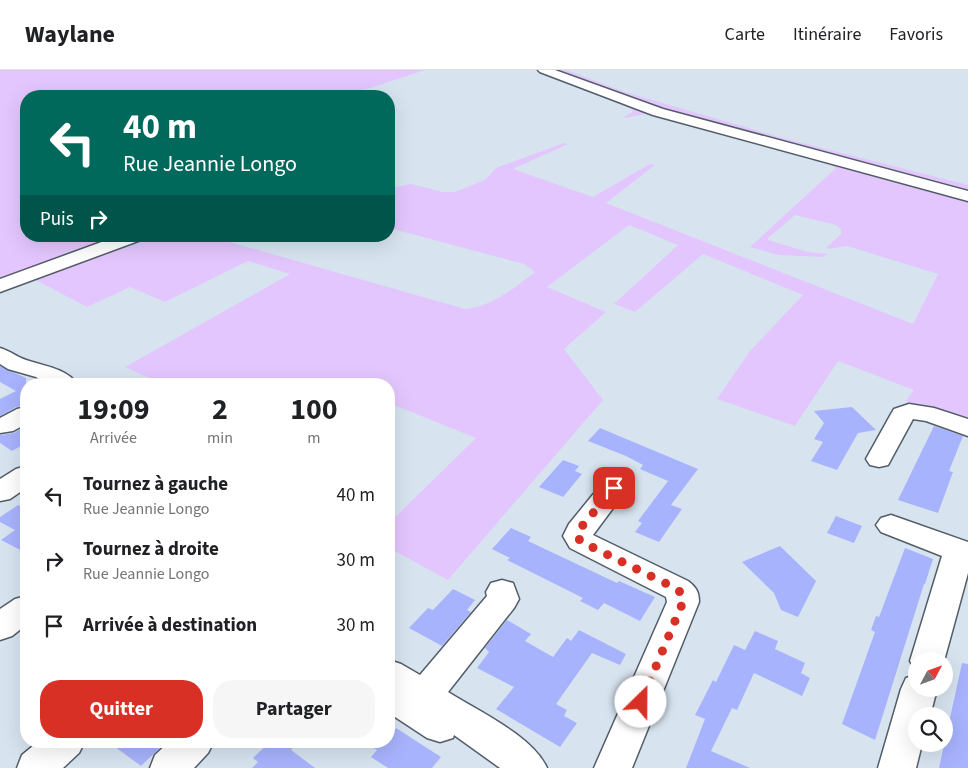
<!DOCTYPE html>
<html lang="fr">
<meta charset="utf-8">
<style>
:root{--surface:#fff;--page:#f6f6f6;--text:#202124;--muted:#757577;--line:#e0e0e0;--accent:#d93025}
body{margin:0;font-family:"Source Sans 3",sans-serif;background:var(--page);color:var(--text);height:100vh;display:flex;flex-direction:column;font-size:19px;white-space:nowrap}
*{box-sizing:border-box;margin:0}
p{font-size:16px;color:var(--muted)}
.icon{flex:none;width:28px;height:28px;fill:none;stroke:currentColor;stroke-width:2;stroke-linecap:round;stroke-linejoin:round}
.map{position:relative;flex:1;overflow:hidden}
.sheet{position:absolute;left:20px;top:308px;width:375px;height:370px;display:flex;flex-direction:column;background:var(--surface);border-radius:20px;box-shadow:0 5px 20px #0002}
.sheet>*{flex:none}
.hud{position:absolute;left:20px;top:20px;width:375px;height:152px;border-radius:20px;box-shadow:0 5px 20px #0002;background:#00695c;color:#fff;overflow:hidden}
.needle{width:32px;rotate:49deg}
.controls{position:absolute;left:908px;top:582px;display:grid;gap:10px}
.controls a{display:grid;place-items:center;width:45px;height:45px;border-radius:50%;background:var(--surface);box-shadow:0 5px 20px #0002;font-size:25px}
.pin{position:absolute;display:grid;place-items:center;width:42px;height:42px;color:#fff;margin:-21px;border-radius:10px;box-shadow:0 2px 8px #0006}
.me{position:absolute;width:55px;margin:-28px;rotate:23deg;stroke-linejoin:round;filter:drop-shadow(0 0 4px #0008)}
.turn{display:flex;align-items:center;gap:18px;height:105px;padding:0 20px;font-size:22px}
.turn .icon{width:65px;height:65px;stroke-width:2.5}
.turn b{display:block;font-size:35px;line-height:42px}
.then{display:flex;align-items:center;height:48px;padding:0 20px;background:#0003;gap:10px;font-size:19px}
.eta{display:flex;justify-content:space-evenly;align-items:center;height:85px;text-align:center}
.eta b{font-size:30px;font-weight:700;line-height:35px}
.primary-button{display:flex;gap:10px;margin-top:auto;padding:10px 20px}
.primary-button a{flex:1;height:58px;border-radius:20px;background:var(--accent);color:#fff;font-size:20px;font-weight:700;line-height:58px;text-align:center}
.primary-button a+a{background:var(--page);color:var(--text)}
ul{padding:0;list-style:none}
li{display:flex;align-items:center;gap:15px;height:65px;padding:0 20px}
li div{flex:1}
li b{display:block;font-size:19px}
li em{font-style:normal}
header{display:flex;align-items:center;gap:30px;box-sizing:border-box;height:70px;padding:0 25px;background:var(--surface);border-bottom:1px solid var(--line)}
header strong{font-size:24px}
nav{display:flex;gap:28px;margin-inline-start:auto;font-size:18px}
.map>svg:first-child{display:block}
.green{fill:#e3c6fe}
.building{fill:#a8b3fd}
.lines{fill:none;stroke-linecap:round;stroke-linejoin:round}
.minor-casing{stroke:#525d68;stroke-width:3}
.minor{fill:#fff;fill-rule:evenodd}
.route{stroke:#d93025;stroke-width:9;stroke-dasharray:0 16.2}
</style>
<header>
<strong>Waylane</strong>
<nav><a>Carte</a><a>Itinéraire</a><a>Favoris</a></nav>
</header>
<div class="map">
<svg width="968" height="698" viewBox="0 0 968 698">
<rect width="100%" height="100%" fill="#d7e4f0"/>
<path class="green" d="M 0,0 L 425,0 L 346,26 L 26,26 L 26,166 L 209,166 L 465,239 C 490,237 515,218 535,202 L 524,194 L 389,158 L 389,123 L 396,117 L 411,114 L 443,122 L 455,122 L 485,110 L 496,98 L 564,73 L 568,74 L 513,99 L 593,127 L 650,94 L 655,95 L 606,133 L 913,254 L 938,204 L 847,176 C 840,176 833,180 826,178 L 841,164 L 841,159 L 836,155 L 795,145 L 768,168 L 768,170 L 808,182 L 828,184 L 823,187 L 778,185 L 750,177 L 836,98 L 826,92 L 648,43 L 626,48 L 624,47 L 633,42 L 630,38 L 536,0 L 566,0 L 625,22 L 779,67 L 968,115 L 968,352 L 906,331 L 914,320 L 838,291 L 795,356 L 717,329 L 750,281 L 803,225 L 703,184 L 635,242 L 614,234 L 678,175 L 629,155 L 547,217 L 606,242 L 564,279 L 603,330 L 448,510 L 389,478 L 389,453 L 476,368 L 389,333 L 389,314 L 163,314 L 125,297 L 290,204 L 248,191 L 165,232 L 130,217 L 87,237 L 30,207 L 0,218 Z"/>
<path class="building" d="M 0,296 L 26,308 L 26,335 L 16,337 L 0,346 L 0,329 L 16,321 L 0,312 Z
M 852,337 L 876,360 L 858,363 L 837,400 L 811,391 L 823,372 L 814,369 L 824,353 L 814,341 Z
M 26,356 L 26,373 L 12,381 L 0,373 L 0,365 L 14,363 Z
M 934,356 L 963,366 L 949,401 L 953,402 L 938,443 L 898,430 Z
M 600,358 L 698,399 L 671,435 L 682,439 L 659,472 L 635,462 L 642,453 L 638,451 L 668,411 L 640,399 L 643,395 L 626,386 L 588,371 Z
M 563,390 L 579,396 L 575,401 L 582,404 L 563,427 L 539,417 Z
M 18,435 L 26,439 L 26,483 L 1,470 L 15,460 L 0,452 L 0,447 Z
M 836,446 L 862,456 L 854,473 L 827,463 Z
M 511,458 L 531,467 L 528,471 L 617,513 L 619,511 L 655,527 L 640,551 L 604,533 L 598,540 L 580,531 L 583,528 L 507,490 L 510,488 L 492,479 Z
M 780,476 L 816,511 L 798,547 L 781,540 L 774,523 L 742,492 Z
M 905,478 L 933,489 L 925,514 L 924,514 L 875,670 L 842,654 L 875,562 L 871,560 L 876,546 L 879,547 Z
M 453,519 L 475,530 L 467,540 L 471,542 L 442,576 L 409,558 L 428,538 L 433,540 Z
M 507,550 L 531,564 L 525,571 L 553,587 L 567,568 L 571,571 L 579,560 L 626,584 L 620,595 L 592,583 L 556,634 L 567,640 L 564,646 L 577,653 L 560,677 L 496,639 L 514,617 L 477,598 L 489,582 L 485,578 Z
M 755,561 L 778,571 L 775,579 L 805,593 L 801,603 L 810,608 L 802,626 L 754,603 L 737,640 L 732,638 L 711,681 L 750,698 L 686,698 L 705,649 L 695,645 L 713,610 L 716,612 L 734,575 L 745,580 Z
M 962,593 L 968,594 L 968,698 L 939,698 Z
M 396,658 L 441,687 L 432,698 L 388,698 L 371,687 L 377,680 L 363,671 L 389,671 L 389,667 Z
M 107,671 L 167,671 L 141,696 Z
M 271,671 L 299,671 L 291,680 L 315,698 L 252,698 L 258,692 L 253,688 Z"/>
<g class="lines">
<g class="minor-casing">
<path id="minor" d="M 538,0 L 555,0 L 663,39 L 968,121 L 968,131 L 653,45 L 540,2 Z
M 118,166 L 144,166 L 141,170 L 0,222 L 0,209 Z
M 0,278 C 10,281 17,287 26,290 C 43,296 66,298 77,314 L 48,314 L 36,307 L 8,299 L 0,294 Z
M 909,334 L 934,338 L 968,349 L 968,366 L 926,351 L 913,349 L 888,395 L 879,397 L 870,395 L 866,389 L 891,344 L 894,339 Z
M 26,337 L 26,354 L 13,361 L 0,363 L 0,348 L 17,339 Z
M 26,396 L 26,418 L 10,429 L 0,431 L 0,409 L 16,399 Z
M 614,409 L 624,411 L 628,418 L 593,465 L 688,511 C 696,517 699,522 699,532 L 632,698 L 594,698 L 667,532 L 666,527 L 570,478 L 563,466 L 569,454 L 604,411 Z
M 891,445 L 968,472 L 968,503 L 944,591 L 916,591 L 916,601 L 910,591 L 942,486 L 881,462 L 876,455 L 881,448 Z
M 502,510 L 513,513 L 519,529 L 514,538 L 448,622 C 478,641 533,666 547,698 L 500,698 L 454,665 L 453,668 L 440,672 L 427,668 L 389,643 L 389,590 L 401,594 L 420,605 L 487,526 L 486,522 L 491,513 Z
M 26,526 L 26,555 L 12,566 L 0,570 L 0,539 L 15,529 Z
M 916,605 L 916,619 L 937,619 L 930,646 L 916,646 L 916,674 L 922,674 L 916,698 L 878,698 L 901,619 L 906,608 Z
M 39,671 L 85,671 L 79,683 L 63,698 L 17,698 L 22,685 Z
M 170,671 L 214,671 L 208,683 L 194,698 L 150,698 L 155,685 Z"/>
</g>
<use href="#minor" class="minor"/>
</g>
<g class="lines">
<path class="route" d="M 614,418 L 578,461 L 578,466 L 580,471 L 677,519 L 682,524 L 683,532 L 641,632"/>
</g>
</svg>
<div class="controls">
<a><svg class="needle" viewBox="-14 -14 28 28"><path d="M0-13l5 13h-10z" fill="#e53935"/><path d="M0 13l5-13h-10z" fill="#757577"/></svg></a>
<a><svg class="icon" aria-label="search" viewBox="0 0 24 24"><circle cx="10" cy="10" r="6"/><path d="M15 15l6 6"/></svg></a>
</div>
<div class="pin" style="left:614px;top:418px;background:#d93025"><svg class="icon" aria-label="arrive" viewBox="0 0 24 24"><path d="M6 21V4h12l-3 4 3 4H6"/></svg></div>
<svg class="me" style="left:641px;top:632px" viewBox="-20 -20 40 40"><circle r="19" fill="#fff"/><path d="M0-13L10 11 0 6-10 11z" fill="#d93025"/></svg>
<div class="hud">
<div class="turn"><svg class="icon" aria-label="left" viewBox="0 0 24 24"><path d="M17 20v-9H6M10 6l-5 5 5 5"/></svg><div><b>40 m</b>Rue Jeannie Longo</div></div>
<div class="then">Puis<svg class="icon" aria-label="right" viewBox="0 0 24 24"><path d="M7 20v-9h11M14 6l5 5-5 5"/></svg></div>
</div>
<section class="sheet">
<div class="eta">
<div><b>19:09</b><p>Arrivée</p></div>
<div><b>2</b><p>min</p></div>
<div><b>100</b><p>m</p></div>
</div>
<ul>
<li><svg class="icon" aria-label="left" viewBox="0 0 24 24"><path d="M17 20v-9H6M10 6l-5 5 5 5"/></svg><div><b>Tournez à gauche</b><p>Rue Jeannie Longo</p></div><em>40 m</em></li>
<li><svg class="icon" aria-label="right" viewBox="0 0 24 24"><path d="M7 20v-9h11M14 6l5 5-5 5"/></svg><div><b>Tournez à droite</b><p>Rue Jeannie Longo</p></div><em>30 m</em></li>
<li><svg class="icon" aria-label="arrive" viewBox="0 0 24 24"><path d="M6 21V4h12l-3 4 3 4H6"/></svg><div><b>Arrivée à destination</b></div><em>30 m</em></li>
</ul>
<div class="primary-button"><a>Quitter</a><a>Partager</a></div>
</section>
</div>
